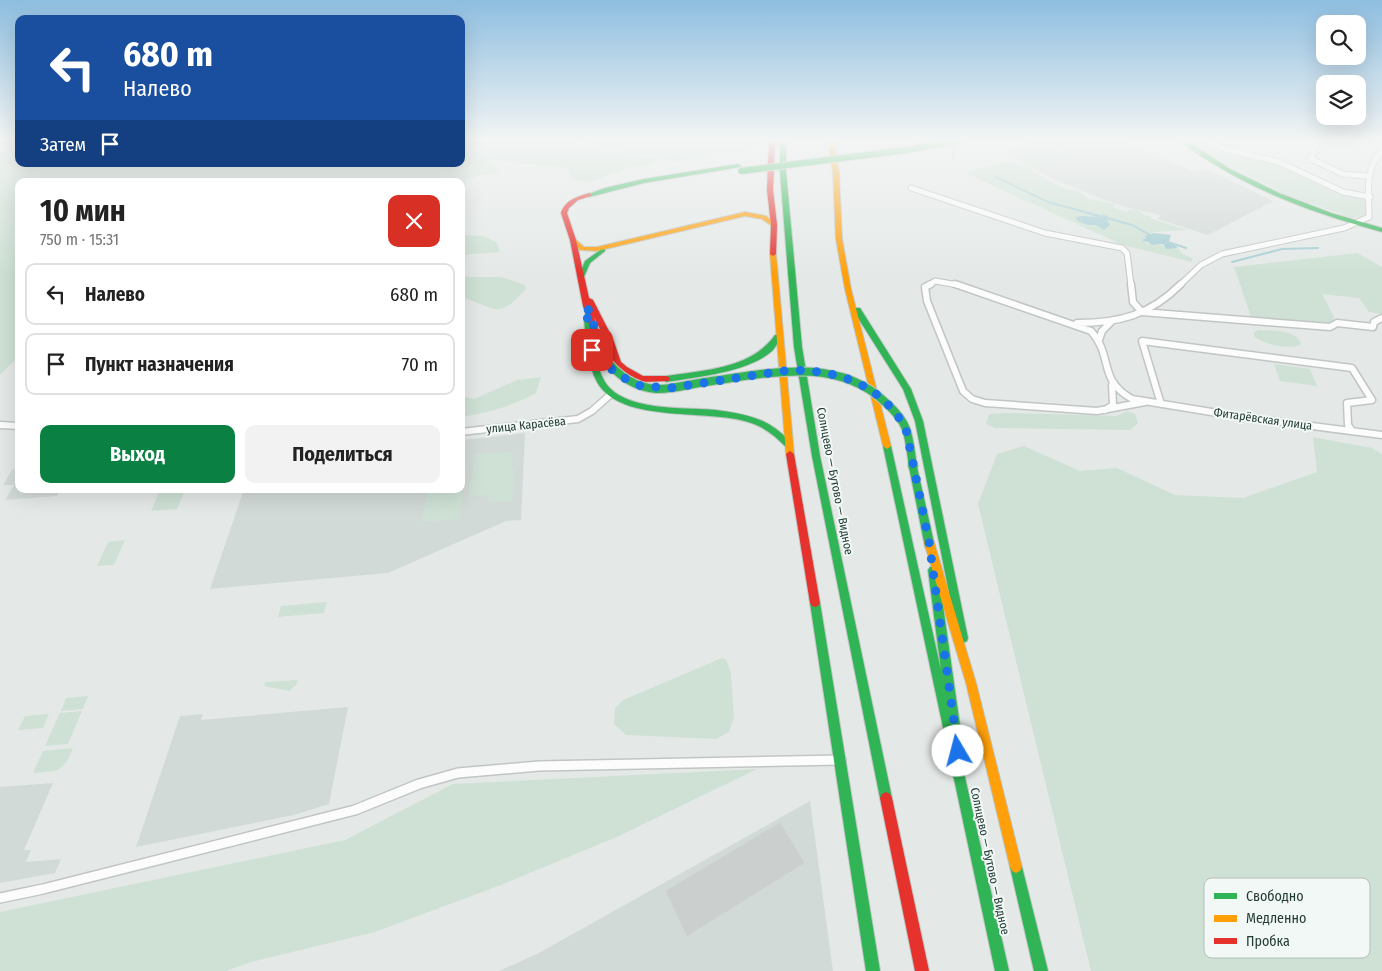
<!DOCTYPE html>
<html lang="ru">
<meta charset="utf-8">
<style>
:root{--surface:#fff;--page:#f2f2f2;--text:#222;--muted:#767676;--line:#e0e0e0;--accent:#0b8043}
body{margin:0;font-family:"Fira Sans Condensed",sans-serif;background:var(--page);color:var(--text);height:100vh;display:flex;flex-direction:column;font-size:19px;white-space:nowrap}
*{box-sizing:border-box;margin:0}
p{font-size:16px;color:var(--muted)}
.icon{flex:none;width:28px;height:28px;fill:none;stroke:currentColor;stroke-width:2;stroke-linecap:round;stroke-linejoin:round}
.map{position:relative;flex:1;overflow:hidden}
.side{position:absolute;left:15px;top:178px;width:450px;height:315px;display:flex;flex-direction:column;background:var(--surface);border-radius:10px;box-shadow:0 5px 20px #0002}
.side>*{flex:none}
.top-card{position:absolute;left:15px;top:15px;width:450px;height:152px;border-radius:10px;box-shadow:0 5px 20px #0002;background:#1a4fa0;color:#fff;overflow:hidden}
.fabs{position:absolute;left:1316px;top:15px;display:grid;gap:10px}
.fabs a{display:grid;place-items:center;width:50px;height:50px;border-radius:10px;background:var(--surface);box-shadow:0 5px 20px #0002;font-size:25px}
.pin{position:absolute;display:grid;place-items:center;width:42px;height:42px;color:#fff;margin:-21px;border-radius:10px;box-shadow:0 2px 8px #0006}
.me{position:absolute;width:55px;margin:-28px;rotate:352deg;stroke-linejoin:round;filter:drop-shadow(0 0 4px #0008)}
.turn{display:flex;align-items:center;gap:18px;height:105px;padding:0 25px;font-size:22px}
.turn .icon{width:65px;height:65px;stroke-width:2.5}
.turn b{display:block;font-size:35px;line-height:42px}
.then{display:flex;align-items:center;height:48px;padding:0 25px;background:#0003;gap:10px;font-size:19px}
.round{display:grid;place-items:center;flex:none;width:52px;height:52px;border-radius:10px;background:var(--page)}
.overview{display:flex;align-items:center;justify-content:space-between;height:85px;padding:0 25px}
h1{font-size:30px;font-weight:700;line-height:38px}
.action{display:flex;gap:10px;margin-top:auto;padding:10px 25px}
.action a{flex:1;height:58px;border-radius:10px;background:var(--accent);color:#fff;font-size:20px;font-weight:700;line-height:58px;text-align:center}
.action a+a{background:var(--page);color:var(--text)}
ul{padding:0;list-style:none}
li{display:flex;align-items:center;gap:15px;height:62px;margin:0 10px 8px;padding:0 15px;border:2px solid var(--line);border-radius:10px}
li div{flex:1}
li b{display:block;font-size:19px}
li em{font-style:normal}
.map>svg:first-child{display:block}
.built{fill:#d2dad7}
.green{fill:#cee1d4}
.water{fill:#a7ced5}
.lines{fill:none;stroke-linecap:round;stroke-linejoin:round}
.stream{stroke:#a7ced5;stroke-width:2}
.building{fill:#cbd0ce;stroke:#cdd2d0}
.street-far2-casing{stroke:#c1c6c4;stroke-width:7}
.street-far1-casing{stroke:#c1c6c4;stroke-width:9}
.street-casing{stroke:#c1c6c4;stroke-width:12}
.fast-casing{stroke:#c0c6c4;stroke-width:2}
.slow-casing{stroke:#c0c6c4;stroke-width:2}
.jam-casing{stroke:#c0c6c4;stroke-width:2}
.street-far2{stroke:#fbfcfb;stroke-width:5}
.street-far1{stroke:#fbfcfb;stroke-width:6}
.street{stroke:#fbfcfb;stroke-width:9}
.fast{fill:#30b455;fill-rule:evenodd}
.slow{fill:#ff9f0a;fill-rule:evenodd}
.jam{fill:#e5322d;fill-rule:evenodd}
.fast-bridge-far2-casing{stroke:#c0c6c4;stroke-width:8;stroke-linecap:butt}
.fast-bridge-far1-casing{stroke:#c0c6c4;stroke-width:10;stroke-linecap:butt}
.fast-bridge-casing{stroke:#c0c6c4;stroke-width:12;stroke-linecap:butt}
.fast-bridge-far2{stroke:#30b455;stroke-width:6}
.fast-bridge-far1{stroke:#30b455;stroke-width:8}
.fast-bridge{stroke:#30b455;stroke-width:9}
.route{stroke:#1a73e8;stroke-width:9;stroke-dasharray:0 16.2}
.labels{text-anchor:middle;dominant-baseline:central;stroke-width:4;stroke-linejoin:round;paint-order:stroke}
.street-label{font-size:12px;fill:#233b35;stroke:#f2f8f5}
.key{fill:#f2f8f5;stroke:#b4bfbb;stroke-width:1}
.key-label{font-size:14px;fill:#233b35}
</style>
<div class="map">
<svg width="1382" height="971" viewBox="0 0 1382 971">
<rect width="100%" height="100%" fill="#e4e9e7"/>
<path class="built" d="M 1046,139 L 1113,139 L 1193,171 L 1209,170 L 1273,201 L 1208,235 L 1158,219 L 1161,215 L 1125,207 L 1095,196 L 1055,180 L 1004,153 Z
M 525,433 L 521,520 L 506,521 L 388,573 L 210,589 L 244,489 L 461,489 L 461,440 Z
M 19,467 L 19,489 L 61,489 L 57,496 L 5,500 L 14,485 L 3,485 L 12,470 Z
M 348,707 L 329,804 L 294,815 L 136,847 L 180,716 L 203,714 L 201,720 Z
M 53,783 L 24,850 L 31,850 L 26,862 L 61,859 L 55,873 L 0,883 L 0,787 Z
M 810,801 L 833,971 L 499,971 L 539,953 Z"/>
<path class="green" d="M 0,139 L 19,139 L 19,164 L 461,164 L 461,139 L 565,139 L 584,146 L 657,159 L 646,166 L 629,167 L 617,173 L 587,182 L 571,179 L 569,170 L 555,166 L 521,164 L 492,159 L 487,162 L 500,171 L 466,179 L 464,200 L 461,200 L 461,181 L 19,181 L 19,356 L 0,375 Z
M 577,139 L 768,139 L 767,145 L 742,153 L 717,154 L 673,162 L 654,154 L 622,153 Z
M 1047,140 L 1073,156 L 1034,168 L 1009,152 Z
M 1198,141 L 1209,141 L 1281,164 L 1339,192 L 1368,198 L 1366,217 L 1353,218 L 1275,191 L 1275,189 L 1226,166 L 1195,146 L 1195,143 Z
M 997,163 L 1013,163 L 1033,169 L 1032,171 L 1048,181 L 1066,189 L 1078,191 L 1089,199 L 1115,204 L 1113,207 L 1126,212 L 1133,209 L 1139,211 L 1144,215 L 1150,216 L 1152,219 L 1187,230 L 1154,232 L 1144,236 L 1143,241 L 1152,245 L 1162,245 L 1166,249 L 1173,247 L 1179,249 L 1182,254 L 1192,258 L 1192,262 L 1123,245 L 965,173 Z
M 461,235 L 483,236 L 496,242 L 500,252 L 461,255 Z
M 1357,253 L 1382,267 L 1382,314 L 1369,312 L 1359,298 L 1322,294 L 1334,317 L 1333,320 L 1328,323 L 1252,320 L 1234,267 Z
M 461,277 L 501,277 L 525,285 L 526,289 C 496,322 496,307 461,297 Z
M 1259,330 C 1272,331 1297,329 1301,344 C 1293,351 1261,344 1254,336 L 1254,332 Z
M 1274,364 L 1310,369 L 1317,386 L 1280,381 Z
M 541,377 L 536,393 C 510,407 490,412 461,417 L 461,396 L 474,399 L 517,380 Z
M 1127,411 L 1135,414 L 1138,423 L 1130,430 L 995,428 L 986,424 L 989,414 L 1005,413 L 1117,416 Z
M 1313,437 L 1372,448 L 1382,454 L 1382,971 L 1091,971 L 978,504 L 997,454 L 1024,446 L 1080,471 L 1117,468 L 1175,495 L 1243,498 L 1317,472 Z
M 513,452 L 511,470 L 515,470 L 512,501 L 488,502 L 489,495 L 469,496 L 475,454 Z
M 468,462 L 459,519 L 421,522 L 428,489 L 461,489 L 461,463 Z
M 185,490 L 177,509 L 151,511 L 159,492 Z
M 125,540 L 114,565 L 97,566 L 108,542 Z
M 327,602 L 324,613 L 278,617 L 281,606 Z
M 722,658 L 726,659 L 731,673 L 734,717 L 729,732 L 716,739 L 626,735 L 614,724 L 615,708 L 623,700 Z
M 298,680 L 296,685 L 289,691 L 264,686 L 265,682 Z
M 88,696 L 83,709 L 61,711 L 66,698 Z
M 82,711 L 68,744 L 45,746 L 60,713 Z
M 49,714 L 43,728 L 18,730 L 25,716 Z
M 73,748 C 63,773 58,771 33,773 L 43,751 Z
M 757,769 L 619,836 L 501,885 L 375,932 L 251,962 L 226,971 L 0,971 L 0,912 L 345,840 L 453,784 Z"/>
<path class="water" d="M 1102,215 L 1108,216 L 1106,218 L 1110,225 L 1104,230 L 1096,225 L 1088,225 L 1078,221 L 1075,217 L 1082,216 L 1101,217 Z
M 1154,233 L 1171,235 L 1169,241 L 1178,248 L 1166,249 L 1163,244 L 1152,245 L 1148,242 L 1143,241 L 1143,239 L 1146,238 L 1144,236 Z"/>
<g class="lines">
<path class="stream" d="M 918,139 L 932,143
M 942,146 L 954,149 L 953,158
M 996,177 L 1048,202 L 1132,225 L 1150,235
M 1171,243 L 1186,248
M 1232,262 L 1282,249 L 1318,248"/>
</g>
<path class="building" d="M 780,823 L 804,863 L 687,936 L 666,891 Z"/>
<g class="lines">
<g class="street-far2-casing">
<path id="street-far2" d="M 1315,139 L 1317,141 L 1311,159 L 1343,174 L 1367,176
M 1184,141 L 1206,139 L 1225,149 L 1279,162 L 1343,192 L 1370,197
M 911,188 L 1045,233 L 1122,248 L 1127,253 L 1131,285
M 929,285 L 935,281 L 958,285
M 1180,285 L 1201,265 L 1222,254 L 1344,228 L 1369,217 C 1369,192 1364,170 1382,151"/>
</g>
<g class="street-far1-casing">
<path id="street-far1" d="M 931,284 L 925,287 L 927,301 L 963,391 L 972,399 L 985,403 L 1097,411 L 1145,402
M 955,284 L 1091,331 C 1114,357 1097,379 1132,399 L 1242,417 L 1382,435
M 1131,284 L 1133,302 L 1142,312 L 1330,327 L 1337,323 L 1373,327 L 1374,322 L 1382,318
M 1077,323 C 1120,323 1150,315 1181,284
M 1099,340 L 1102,331 L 1111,322
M 1161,404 L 1142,341 L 1352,368 L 1372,400 L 1347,403 L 1348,425 L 1352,431
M 1105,410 L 1113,405 L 1112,385
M 0,425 L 19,426
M 461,432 L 578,419 L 592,411 L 611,394"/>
</g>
<g class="street-casing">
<path id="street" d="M 0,898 L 43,889 L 355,810 L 419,784 L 458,773 L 539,766 L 841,760"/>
</g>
<g class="fast-casing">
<path id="fast" d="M 780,139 L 786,139 L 786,172 L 802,347 L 820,456 L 892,798 L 890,802 L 886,804 L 882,802 L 880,798 L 812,456 L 794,347 L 780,172 Z
M 1179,139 L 1185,139 L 1230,169 L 1279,193 L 1331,213 L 1382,228 L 1382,232 C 1324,216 1265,196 1214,164 C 1202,157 1189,149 1179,139 Z
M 738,164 L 741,166 L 740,167 L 644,183 L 589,197 L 586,195 L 605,188 L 644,179 Z
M 603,248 L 605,249 L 605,251 L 590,263 L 583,279 L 579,279 L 578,278 L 585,261 Z
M 854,308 L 860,308 L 911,389 L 923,421 L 968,638 L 967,641 L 963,643 L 959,641 L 958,638 L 915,421 L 903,389 L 853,310 Z
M 585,317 L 591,317 L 592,319 C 593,340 594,364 605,382 C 624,412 685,407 716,410 C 730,412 746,414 760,420 C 773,425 781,433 791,442 L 792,444 L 791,446 L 785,446 C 776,437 767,429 754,424 C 712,407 622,426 597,382 C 587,363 586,340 584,319 Z
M 775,335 L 778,335 L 782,337 C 779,341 776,346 773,350 C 750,372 696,377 666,382 L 662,379 L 666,376 C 704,370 751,369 775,335 Z
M 887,443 L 891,446 L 941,670 L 928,570 L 930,567 L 933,566 L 936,567 L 938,570 L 961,733 L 959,737 L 956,738 L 1009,971 L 995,971 L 883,446 Z
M 913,464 L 917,467 L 935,547 L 933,550 L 930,551 L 927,550 L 925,547 L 909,467 Z
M 815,599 L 818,600 L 820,603 L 880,971 L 866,971 L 810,603 L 812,600 Z
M 1016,861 L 1020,863 L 1022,867 L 1048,971 L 1034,971 L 1010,867 L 1012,863 Z"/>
</g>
<g class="slow-casing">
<path id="slow" d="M 828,139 L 834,139 L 839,173 L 842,239 L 851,289 L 891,446 L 887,449 L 883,446 L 845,289 L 836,239 L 833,173 Z
M 745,212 L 766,216 L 777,225 L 772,226 L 762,219 L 745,216 L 597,251 L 580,250 L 570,240 L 571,239 L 575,239 L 584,247 L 597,247 Z
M 773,252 L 776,254 L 794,454 L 790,457 L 786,454 L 770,254 Z
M 929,538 L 932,539 L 934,542 L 976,683 L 1022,867 L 1020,871 L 1016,873 L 1012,871 L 1010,867 L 966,683 L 924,542 L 926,539 Z"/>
</g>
<g class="jam-casing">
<path id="jam" d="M 769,139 L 775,139 L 773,190 L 777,225 L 776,254 L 773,256 L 770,254 L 771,225 L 767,190 Z
M 589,193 L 592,195 L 591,196 L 578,200 L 569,208 L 567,213 L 576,240 L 589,298 L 593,300 L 613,339 L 621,362 L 627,367 L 643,376 L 666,376 L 669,377 L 670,379 L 669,381 L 642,382 L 621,371 L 614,363 L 605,339 L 594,317 L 607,356 L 603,359 L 599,356 L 583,306 L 570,240 L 561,213 C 565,200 577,197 589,193 Z
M 790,451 L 794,454 L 820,603 L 818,606 L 815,607 L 812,606 L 810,603 L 786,454 Z
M 886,792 L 890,794 L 892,798 L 929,971 L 915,971 L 880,798 L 882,794 Z"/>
</g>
<use href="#street-far2" class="street-far2"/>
<use href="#street-far1" class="street-far1"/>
<use href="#street" class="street"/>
<use href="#fast" class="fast"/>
<use href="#slow" class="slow"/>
<use href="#jam" class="jam"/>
<g class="fast-bridge-far2-casing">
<path id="fast-bridge-far2" d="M 741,171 L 906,150 L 965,139"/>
</g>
<g class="fast-bridge-far1-casing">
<path id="fast-bridge-far1" d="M 603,356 C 616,374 633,387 656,389 C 669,390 691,384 705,382 C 765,374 836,355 885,402 C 894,410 902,418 906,429 C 910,440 911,454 913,466"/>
</g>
<g class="fast-bridge-casing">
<path id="fast-bridge" d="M 913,465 L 913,467"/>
</g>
<use href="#fast-bridge-far2" class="fast-bridge-far2"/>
<use href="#fast-bridge-far1" class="fast-bridge-far1"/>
<use href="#fast-bridge" class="fast-bridge"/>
</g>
<linearGradient id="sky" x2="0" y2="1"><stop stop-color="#8ebee0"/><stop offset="0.51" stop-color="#f3f5f4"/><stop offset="1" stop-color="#f3f5f4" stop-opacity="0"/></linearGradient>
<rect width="1382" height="275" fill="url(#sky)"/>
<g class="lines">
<path class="route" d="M 592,350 L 588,336 L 587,306 L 608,366 L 618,375 L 641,386 L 670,388 L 790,370 C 839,370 882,385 906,429 L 929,542 L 958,751"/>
</g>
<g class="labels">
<g class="street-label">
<text transform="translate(1263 419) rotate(8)">Фитарёвская улица</text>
<text transform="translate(526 425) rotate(-6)">улица Карасёва</text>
<text transform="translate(835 481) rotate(79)">Солнцево — Бутово — Видное</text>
<text transform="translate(990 861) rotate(78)">Солнцево — Бутово — Видное</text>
</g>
</g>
<rect x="1204" y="878" width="166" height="80" rx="8" class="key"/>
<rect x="1214" y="893" width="23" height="6" fill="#30b455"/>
<rect x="1214" y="915" width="23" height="7" fill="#ff9f0a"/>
<rect x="1214" y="938" width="23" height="6" fill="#e5322d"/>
<g class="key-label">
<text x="1246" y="901">Свободно</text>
<text x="1246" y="923">Медленно</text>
<text x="1246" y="946">Пробка</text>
</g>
</svg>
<div class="fabs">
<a><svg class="icon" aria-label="search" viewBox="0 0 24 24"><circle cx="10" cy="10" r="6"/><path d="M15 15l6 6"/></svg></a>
<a><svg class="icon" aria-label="layers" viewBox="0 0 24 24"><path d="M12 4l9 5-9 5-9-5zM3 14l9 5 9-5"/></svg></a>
</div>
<div class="pin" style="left:592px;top:350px;background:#d93025"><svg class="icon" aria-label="arrive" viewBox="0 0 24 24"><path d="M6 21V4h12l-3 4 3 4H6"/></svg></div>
<svg class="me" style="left:958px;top:751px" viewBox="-20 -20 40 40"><circle r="19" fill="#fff"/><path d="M0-13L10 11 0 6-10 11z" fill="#1a73e8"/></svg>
<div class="top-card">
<div class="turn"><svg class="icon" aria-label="left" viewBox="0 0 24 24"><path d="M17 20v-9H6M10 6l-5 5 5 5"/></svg><div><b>680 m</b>Налево</div></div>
<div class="then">Затем<svg class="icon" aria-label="arrive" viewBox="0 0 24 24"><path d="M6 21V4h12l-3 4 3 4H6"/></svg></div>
</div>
<section class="side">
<div class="overview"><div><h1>10 мин</h1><p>750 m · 15:31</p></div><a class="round" style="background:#d93025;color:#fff"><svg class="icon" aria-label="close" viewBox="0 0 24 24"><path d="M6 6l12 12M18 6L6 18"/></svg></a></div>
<ul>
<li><svg class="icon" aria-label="left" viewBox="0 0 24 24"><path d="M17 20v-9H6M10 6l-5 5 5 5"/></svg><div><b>Налево</b></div><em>680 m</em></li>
<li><svg class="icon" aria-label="arrive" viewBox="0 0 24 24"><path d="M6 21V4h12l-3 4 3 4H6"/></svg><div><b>Пункт назначения</b></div><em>70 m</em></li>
</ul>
<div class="action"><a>Выход</a><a>Поделиться</a></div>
</section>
</div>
